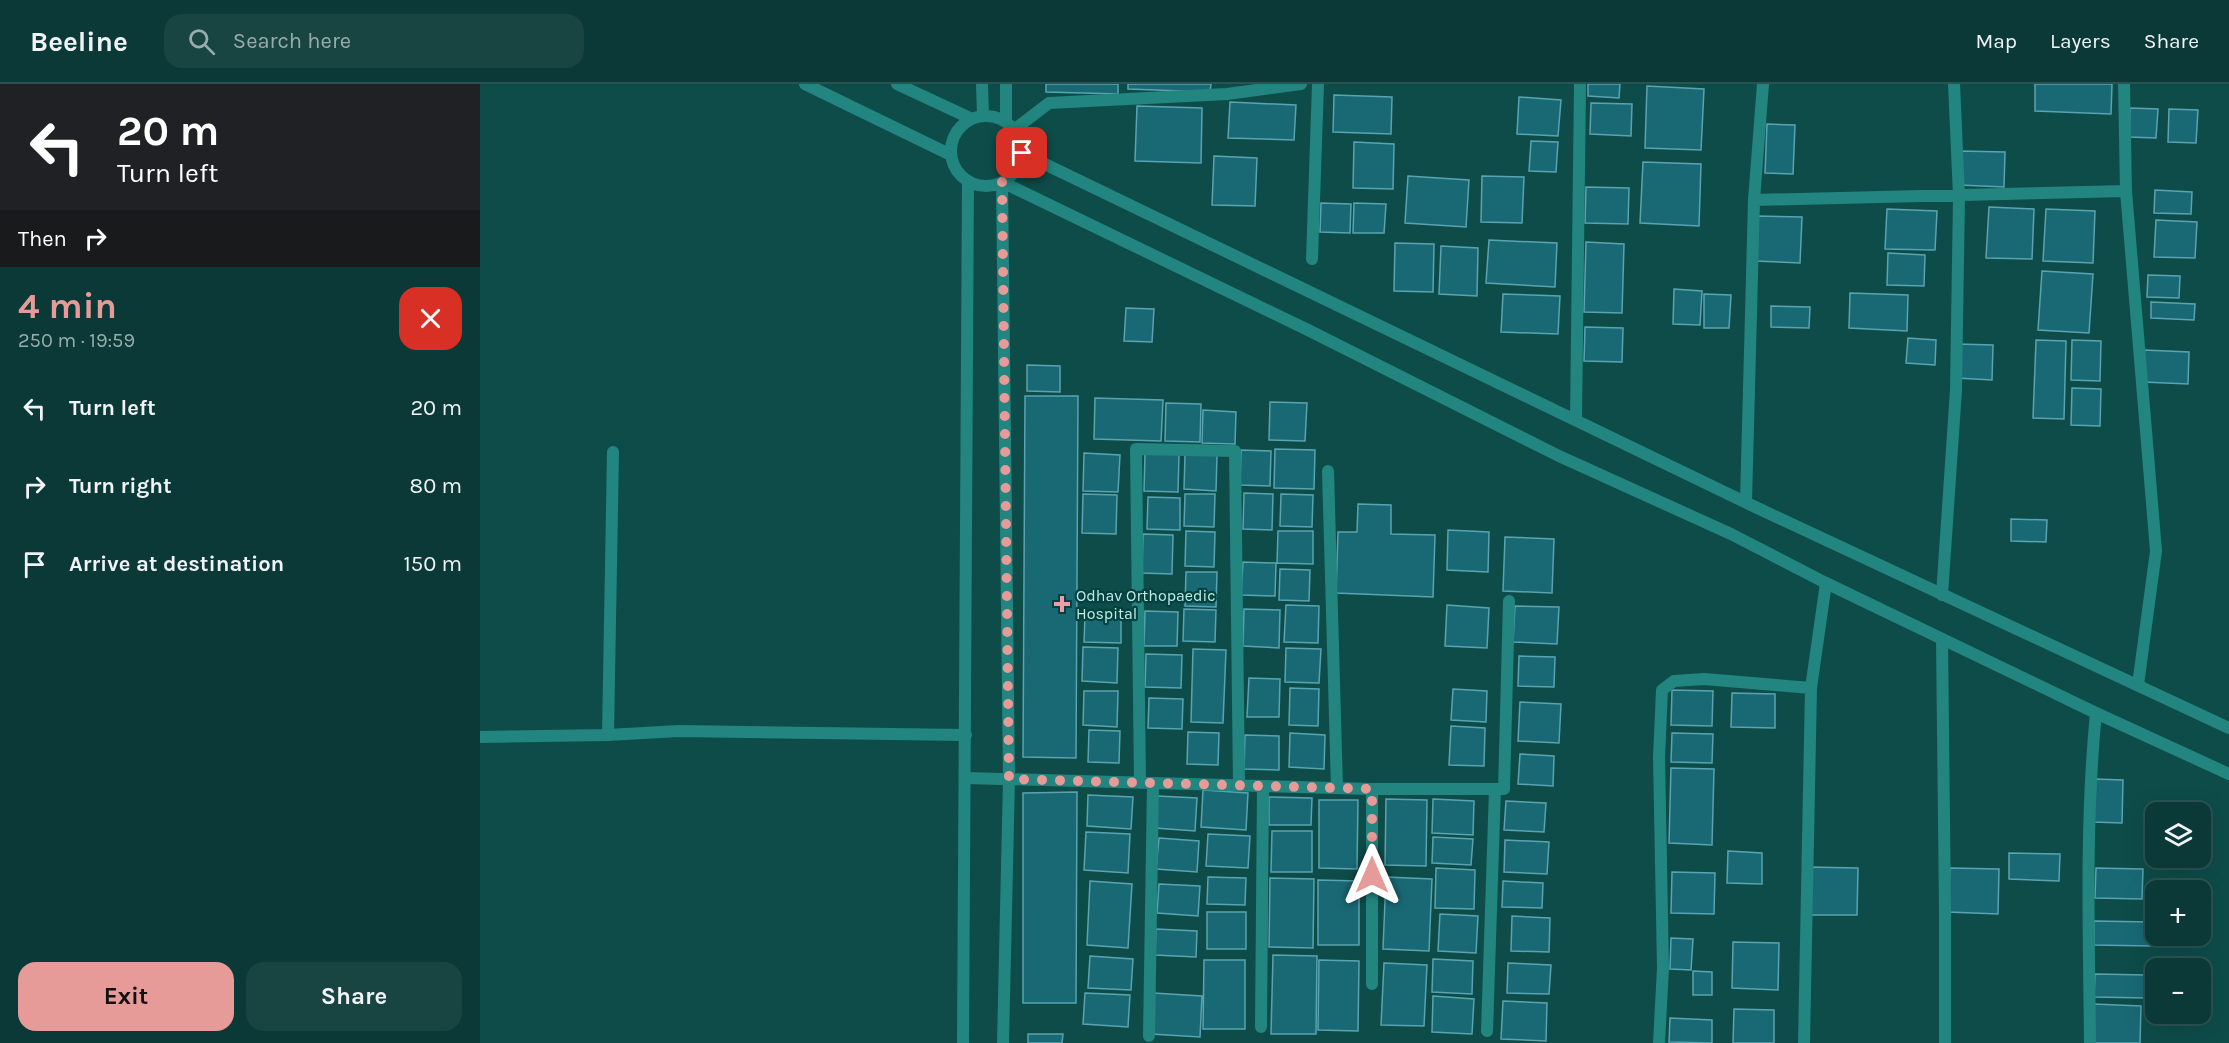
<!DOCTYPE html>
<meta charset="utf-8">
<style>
:root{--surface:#0a3937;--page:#184442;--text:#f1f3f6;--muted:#99acad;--line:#2a5352;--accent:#e69b98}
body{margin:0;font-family:Karla,sans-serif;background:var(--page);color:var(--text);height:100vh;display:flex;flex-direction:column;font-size:22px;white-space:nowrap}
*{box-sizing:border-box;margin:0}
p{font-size:20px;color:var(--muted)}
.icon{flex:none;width:33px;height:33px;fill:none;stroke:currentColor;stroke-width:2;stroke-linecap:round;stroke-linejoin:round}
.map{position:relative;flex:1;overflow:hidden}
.drawer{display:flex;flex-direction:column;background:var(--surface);width:480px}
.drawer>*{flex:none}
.top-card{background:#202124;color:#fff;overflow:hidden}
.tools{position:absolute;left:1665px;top:718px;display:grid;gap:12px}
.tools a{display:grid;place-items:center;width:66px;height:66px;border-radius:12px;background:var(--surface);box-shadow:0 6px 24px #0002,0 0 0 2px var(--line);font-size:30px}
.pin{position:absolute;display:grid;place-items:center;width:51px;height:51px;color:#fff;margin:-26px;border-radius:12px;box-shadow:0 3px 9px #0006}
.me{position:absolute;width:66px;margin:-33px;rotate:0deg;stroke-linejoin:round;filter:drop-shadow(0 0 4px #0008)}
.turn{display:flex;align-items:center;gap:21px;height:126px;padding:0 18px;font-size:27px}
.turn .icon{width:78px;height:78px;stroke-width:2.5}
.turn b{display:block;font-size:42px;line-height:51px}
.then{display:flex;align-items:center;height:57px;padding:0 18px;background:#0003;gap:12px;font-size:22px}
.round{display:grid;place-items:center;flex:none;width:63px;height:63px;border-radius:18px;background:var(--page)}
.summary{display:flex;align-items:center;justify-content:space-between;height:102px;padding:0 18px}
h1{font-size:36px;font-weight:700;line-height:45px;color:var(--accent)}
.button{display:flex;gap:12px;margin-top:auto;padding:12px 18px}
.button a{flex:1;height:69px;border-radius:18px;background:var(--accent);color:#111;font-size:24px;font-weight:700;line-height:69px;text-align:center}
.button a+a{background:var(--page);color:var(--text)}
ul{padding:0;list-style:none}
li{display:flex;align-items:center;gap:18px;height:78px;padding:0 18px}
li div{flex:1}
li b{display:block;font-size:22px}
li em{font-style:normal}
header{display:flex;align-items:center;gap:36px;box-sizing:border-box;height:84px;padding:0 30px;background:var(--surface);border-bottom:2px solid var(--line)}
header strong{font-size:28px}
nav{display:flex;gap:33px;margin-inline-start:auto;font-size:21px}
.search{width:420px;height:54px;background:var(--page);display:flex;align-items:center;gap:15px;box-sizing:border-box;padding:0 21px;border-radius:18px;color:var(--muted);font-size:22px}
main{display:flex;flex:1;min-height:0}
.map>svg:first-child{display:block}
.building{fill:#196975;stroke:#5aa3b0;stroke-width:1.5}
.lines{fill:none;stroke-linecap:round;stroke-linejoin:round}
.minor{stroke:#228580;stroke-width:12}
.tertiary{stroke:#228580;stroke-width:12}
.route{stroke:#e69b98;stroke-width:10;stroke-dasharray:0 18}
.poi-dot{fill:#f39aa8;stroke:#00423f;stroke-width:2}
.labels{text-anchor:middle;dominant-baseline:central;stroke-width:4.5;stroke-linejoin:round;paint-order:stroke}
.poi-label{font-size:16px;fill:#c4e8e4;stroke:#00423f;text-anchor:start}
</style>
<header>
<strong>Beeline</strong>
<div class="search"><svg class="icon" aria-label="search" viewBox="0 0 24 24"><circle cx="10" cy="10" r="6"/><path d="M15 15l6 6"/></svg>Search here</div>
<nav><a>Map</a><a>Layers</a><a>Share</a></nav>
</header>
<main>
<section class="drawer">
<div class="top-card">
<div class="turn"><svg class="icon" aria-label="left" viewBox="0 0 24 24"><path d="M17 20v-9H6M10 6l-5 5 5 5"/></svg><div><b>20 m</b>Turn left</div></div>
<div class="then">Then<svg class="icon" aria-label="right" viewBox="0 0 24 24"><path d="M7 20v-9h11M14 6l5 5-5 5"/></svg></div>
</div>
<div class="summary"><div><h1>4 min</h1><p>250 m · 19:59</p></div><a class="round" style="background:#d93025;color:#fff"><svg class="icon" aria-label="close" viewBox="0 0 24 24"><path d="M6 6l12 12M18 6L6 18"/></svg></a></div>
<ul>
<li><svg class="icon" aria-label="left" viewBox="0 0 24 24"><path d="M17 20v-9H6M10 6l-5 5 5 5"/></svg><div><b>Turn left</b></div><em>20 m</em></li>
<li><svg class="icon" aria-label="right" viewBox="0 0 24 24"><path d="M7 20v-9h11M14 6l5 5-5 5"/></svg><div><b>Turn right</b></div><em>80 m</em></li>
<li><svg class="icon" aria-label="arrive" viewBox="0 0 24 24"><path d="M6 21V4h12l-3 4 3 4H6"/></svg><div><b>Arrive at destination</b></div><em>150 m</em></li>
</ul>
<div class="button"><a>Exit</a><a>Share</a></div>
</section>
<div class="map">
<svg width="1749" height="959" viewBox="0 0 1749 959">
<rect width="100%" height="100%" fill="#0e4c49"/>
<path class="building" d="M 566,0 L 638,0 L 638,10 L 566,8 Z
M 648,0 L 731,0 L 730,8 L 648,5 Z
M 1108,0 L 1140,0 L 1139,14 L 1108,12 Z
M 1555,0 L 1632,0 L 1631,30 L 1555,27 Z
M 1167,2 L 1224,5 L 1221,66 L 1165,64 Z
M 854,11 L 912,13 L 911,50 L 853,48 Z
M 1039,13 L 1081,16 L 1078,52 L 1037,50 Z
M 750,18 L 816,21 L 814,56 L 748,54 Z
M 1111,19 L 1152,20 L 1151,52 L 1110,50 Z
M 657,22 L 722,24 L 721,79 L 655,77 Z
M 1650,24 L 1678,25 L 1676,54 L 1649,53 Z
M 1689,25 L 1718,26 L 1716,59 L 1688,58 Z
M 1287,40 L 1315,41 L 1313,90 L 1285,89 Z
M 1051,57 L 1078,58 L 1076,88 L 1049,87 Z
M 874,58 L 914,60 L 913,105 L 873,104 Z
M 1480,67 L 1525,68 L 1524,103 L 1479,101 Z
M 734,72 L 777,74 L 775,122 L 732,121 Z
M 1163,78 L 1221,80 L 1219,142 L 1160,139 Z
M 928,92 L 989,96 L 986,143 L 925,139 Z
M 1002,92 L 1044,93 L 1042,139 L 1001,138 Z
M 1106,103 L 1149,104 L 1148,140 L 1105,139 Z
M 1675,106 L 1712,108 L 1711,130 L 1674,129 Z
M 841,119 L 871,120 L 870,149 L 840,148 Z
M 874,119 L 906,120 L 904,149 L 873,149 Z
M 1509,123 L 1554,125 L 1552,175 L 1506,174 Z
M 1407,125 L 1457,127 L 1455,166 L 1405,165 Z
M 1566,125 L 1615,127 L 1613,179 L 1563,177 Z
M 1277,132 L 1322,133 L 1320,179 L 1275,177 Z
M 1676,136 L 1717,138 L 1715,174 L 1674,173 Z
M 1009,156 L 1077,159 L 1075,203 L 1006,199 Z
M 1106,158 L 1144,160 L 1142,229 L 1104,228 Z
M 915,159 L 954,160 L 953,208 L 914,207 Z
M 961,162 L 998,164 L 997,212 L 959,210 Z
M 1408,169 L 1445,171 L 1444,202 L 1407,201 Z
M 1562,187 L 1613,190 L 1609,249 L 1558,246 Z
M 1668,191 L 1700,192 L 1699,214 L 1667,213 Z
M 1194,205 L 1222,207 L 1220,241 L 1193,240 Z
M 1370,209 L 1428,211 L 1427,247 L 1369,244 Z
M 1023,210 L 1080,212 L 1078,250 L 1021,248 Z
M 1224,210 L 1251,211 L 1249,244 L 1224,244 Z
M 1671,218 L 1715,220 L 1714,236 L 1671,234 Z
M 1291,222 L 1330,223 L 1329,244 L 1291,243 Z
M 646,224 L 674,225 L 672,258 L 644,257 Z
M 1105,243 L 1143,244 L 1142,278 L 1104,277 Z
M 1428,254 L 1456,256 L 1455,281 L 1426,279 Z
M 1556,256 L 1586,257 L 1584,335 L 1553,334 Z
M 1592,256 L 1621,257 L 1620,297 L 1591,296 Z
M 1478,260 L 1513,261 L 1512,296 L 1477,294 Z
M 1664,266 L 1709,268 L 1708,300 L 1663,298 Z
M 547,281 L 580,282 L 580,308 L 547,307 Z
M 1592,304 L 1621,305 L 1620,342 L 1591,341 Z
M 545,312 L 598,312 L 596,674 L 543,673 Z
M 615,314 L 683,316 L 681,357 L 614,355 Z
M 790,318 L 827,319 L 825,357 L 789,356 Z
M 686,319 L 721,320 L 720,358 L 685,357 Z
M 723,326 L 756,328 L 755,360 L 722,359 Z
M 795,365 L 835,366 L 834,405 L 794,404 Z
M 761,366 L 791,367 L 790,402 L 760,401 Z
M 604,369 L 640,371 L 638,408 L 603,407 Z
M 665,369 L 699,370 L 698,408 L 664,407 Z
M 705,371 L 737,371 L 736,407 L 704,405 Z
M 764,409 L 793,410 L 792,446 L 763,445 Z
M 603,410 L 637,411 L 636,450 L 602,449 Z
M 705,410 L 735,410 L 734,443 L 704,442 Z
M 801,410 L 833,411 L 832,443 L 800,442 Z
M 668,413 L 700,414 L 700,446 L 667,445 Z
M 878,420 L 911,421 L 911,450 L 955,451 L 953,513 L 856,509 L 858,448 L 877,448 Z
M 1531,435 L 1567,436 L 1566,458 L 1531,457 Z
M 968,446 L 1009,448 L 1008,488 L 967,486 Z
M 706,447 L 735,448 L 734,483 L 705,482 Z
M 798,447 L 833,447 L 833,480 L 797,479 Z
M 663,450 L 693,451 L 692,490 L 662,489 Z
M 1025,453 L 1074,455 L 1072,509 L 1023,507 Z
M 763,478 L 796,479 L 795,512 L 761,511 Z
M 800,485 L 830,486 L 829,517 L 799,516 Z
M 706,488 L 737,488 L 736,523 L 705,522 Z
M 806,521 L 839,522 L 838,559 L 804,558 Z
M 967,521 L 1009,524 L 1007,564 L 965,562 Z
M 1035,522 L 1079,523 L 1077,560 L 1033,558 Z
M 704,525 L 736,526 L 735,558 L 703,557 Z
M 764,525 L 800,526 L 799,564 L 763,562 Z
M 665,527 L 698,528 L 697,562 L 664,562 Z
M 605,533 L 641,534 L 641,559 L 604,558 Z
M 603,563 L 638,564 L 637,599 L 602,597 Z
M 806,564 L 841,565 L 839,599 L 805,598 Z
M 713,565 L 746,566 L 743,639 L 711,638 Z
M 666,570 L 702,571 L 701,604 L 665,603 Z
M 1039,572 L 1075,573 L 1074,603 L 1038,602 Z
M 769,594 L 800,595 L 799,633 L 767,633 Z
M 810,604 L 839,605 L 838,642 L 809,641 Z
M 973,605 L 1007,607 L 1006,638 L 971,636 Z
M 1192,606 L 1233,607 L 1232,642 L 1191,641 Z
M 604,607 L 638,607 L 637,643 L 603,641 Z
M 1252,609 L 1295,610 L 1295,644 L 1251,643 Z
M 669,614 L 703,615 L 702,645 L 668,644 Z
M 1040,618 L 1081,620 L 1079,659 L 1038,657 Z
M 971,642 L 1005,644 L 1004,682 L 969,681 Z
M 609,646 L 640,647 L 639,679 L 608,678 Z
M 708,648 L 739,649 L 738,681 L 707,680 Z
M 810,649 L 845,651 L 844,685 L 809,683 Z
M 1192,649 L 1233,650 L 1232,679 L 1191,678 Z
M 765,651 L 799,652 L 799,686 L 764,685 Z
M 1040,670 L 1074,672 L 1073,702 L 1038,700 Z
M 1191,684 L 1234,685 L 1232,761 L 1189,759 Z
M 1614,695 L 1643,696 L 1642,739 L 1613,738 Z
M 723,706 L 768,709 L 766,746 L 721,743 Z
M 597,708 L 596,919 L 543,919 L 543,709 Z
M 608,711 L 653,713 L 651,745 L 607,742 Z
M 677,712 L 717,714 L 715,747 L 675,744 Z
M 789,713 L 832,714 L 831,741 L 789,741 Z
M 906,715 L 947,716 L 946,782 L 905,781 Z
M 953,715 L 994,717 L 993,751 L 952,749 Z
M 839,716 L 878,716 L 877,785 L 839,784 Z
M 1026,717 L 1066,719 L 1064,748 L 1024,746 Z
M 792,747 L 832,747 L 832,788 L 791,788 Z
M 606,748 L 650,750 L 648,789 L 604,786 Z
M 728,750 L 770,752 L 768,784 L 726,782 Z
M 953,753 L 993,755 L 991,781 L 952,779 Z
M 679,754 L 719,757 L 717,788 L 676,785 Z
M 1025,756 L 1069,758 L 1067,790 L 1024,788 Z
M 1248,767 L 1282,769 L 1282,800 L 1247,799 Z
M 1529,769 L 1580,770 L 1579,797 L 1529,795 Z
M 1328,783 L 1378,784 L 1377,831 L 1327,831 Z
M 956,784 L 995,786 L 994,825 L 955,824 Z
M 1470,784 L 1519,785 L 1518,830 L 1468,828 Z
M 1616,784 L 1663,785 L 1662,815 L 1615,814 Z
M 1192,788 L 1235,789 L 1234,830 L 1191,829 Z
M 728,793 L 766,794 L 765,821 L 727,820 Z
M 906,793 L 952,795 L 949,867 L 903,865 Z
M 790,794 L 834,795 L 833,864 L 789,863 Z
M 838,796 L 879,797 L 879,861 L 838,861 Z
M 610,797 L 652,800 L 648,864 L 607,861 Z
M 1023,797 L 1063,799 L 1062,824 L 1022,823 Z
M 679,800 L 720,802 L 718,832 L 677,829 Z
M 1684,804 L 1720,805 L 1720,807 L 1684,807 Z
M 727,828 L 766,828 L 766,865 L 727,865 Z
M 960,830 L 998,832 L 996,869 L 958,867 Z
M 1032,832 L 1070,834 L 1069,868 L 1031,867 Z
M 1614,837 L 1672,838 L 1671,862 L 1614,861 Z
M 676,845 L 717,847 L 716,873 L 675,871 Z
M 1191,854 L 1213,855 L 1211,886 L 1190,885 Z
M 1253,858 L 1299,859 L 1298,906 L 1252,904 Z
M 793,871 L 837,872 L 836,950 L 791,950 Z
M 610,872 L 653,875 L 651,906 L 608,904 Z
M 953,875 L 993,877 L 992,910 L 952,908 Z
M 724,876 L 765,876 L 765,945 L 723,945 Z
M 839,876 L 879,877 L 878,947 L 838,946 Z
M 904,879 L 947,881 L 944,942 L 901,941 Z
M 1028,879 L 1071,881 L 1069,910 L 1027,909 Z
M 1675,886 L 1676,886 L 1676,918 L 1674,918 Z
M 1213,887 L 1232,888 L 1232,911 L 1213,911 Z
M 1615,890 L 1667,891 L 1667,914 L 1614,913 Z
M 605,909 L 650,911 L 648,943 L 603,940 Z
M 673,909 L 722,912 L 720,953 L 671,950 Z
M 953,912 L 994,915 L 992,950 L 952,948 Z
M 1023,917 L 1067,919 L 1066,957 L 1021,955 Z
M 1613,920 L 1661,922 L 1660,959 L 1612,959 Z
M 1254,925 L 1294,926 L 1294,959 L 1253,959 Z
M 1190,934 L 1232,936 L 1232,959 L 1189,958 Z
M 548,950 L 583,950 L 582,959 L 548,959 Z"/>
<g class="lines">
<path class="minor" d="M 535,45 L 569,19 L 747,10 L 821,0
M 1646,107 L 1676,467 L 1658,601
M 1274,116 L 1646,107 L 1644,0
M 832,175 L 838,0
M 1096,336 L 1100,0
M 848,387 L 857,704
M 1266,418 L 1274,116 L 1283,0
M 1462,511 L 1476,306 L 1479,112 L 1474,0
M 1462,555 L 1465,827 L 1465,959
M 128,651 L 133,368
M 0,653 L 128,651 L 199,647 L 486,651
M 486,694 L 892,705 L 1024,705 L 1029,517
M 660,699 L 656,365 L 755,367 L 759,701
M 892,900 L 892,705
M 781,943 L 783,702
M 1007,947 L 1015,705
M 669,952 L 673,699
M 1179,959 L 1183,884 L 1179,673 L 1182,606 L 1194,597 L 1224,595 L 1331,604
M 1324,959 L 1331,604 L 1346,499
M 1610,959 C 1609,849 1605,739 1616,629"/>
<path class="tertiary" d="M 325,0 L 471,71
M 417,0 L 490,34
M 502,0 L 503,31
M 526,0 L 526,37
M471 67a35 35 0 1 1 70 0a35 35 0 1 1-70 0Z
M 542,69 L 1271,421 L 1749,644
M 483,959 L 488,97
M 523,959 L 529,695 L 522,98 L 828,246 L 1079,372 L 1251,450 L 1346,499 L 1616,629 L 1749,690"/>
</g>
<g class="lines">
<path class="route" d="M 542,69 C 538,82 533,90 522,98 L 529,695 L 892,705 L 892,791"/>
</g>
<path class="poi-dot" d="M579 511h6v6h6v6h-6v6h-6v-6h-6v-6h6z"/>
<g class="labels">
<g class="poi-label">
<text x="596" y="511">Odhav Orthopaedic<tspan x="596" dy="18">Hospital</tspan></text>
</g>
</g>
</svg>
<div class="tools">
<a><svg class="icon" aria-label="layers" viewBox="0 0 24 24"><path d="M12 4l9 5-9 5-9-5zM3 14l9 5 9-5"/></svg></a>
<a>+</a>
<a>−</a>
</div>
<div class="pin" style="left:542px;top:69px;background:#d93025"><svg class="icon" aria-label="arrive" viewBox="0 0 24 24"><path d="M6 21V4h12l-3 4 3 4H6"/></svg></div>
<svg class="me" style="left:892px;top:791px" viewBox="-20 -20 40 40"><path d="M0-17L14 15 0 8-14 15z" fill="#e69b98" stroke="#fff" stroke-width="4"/></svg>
</div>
</main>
